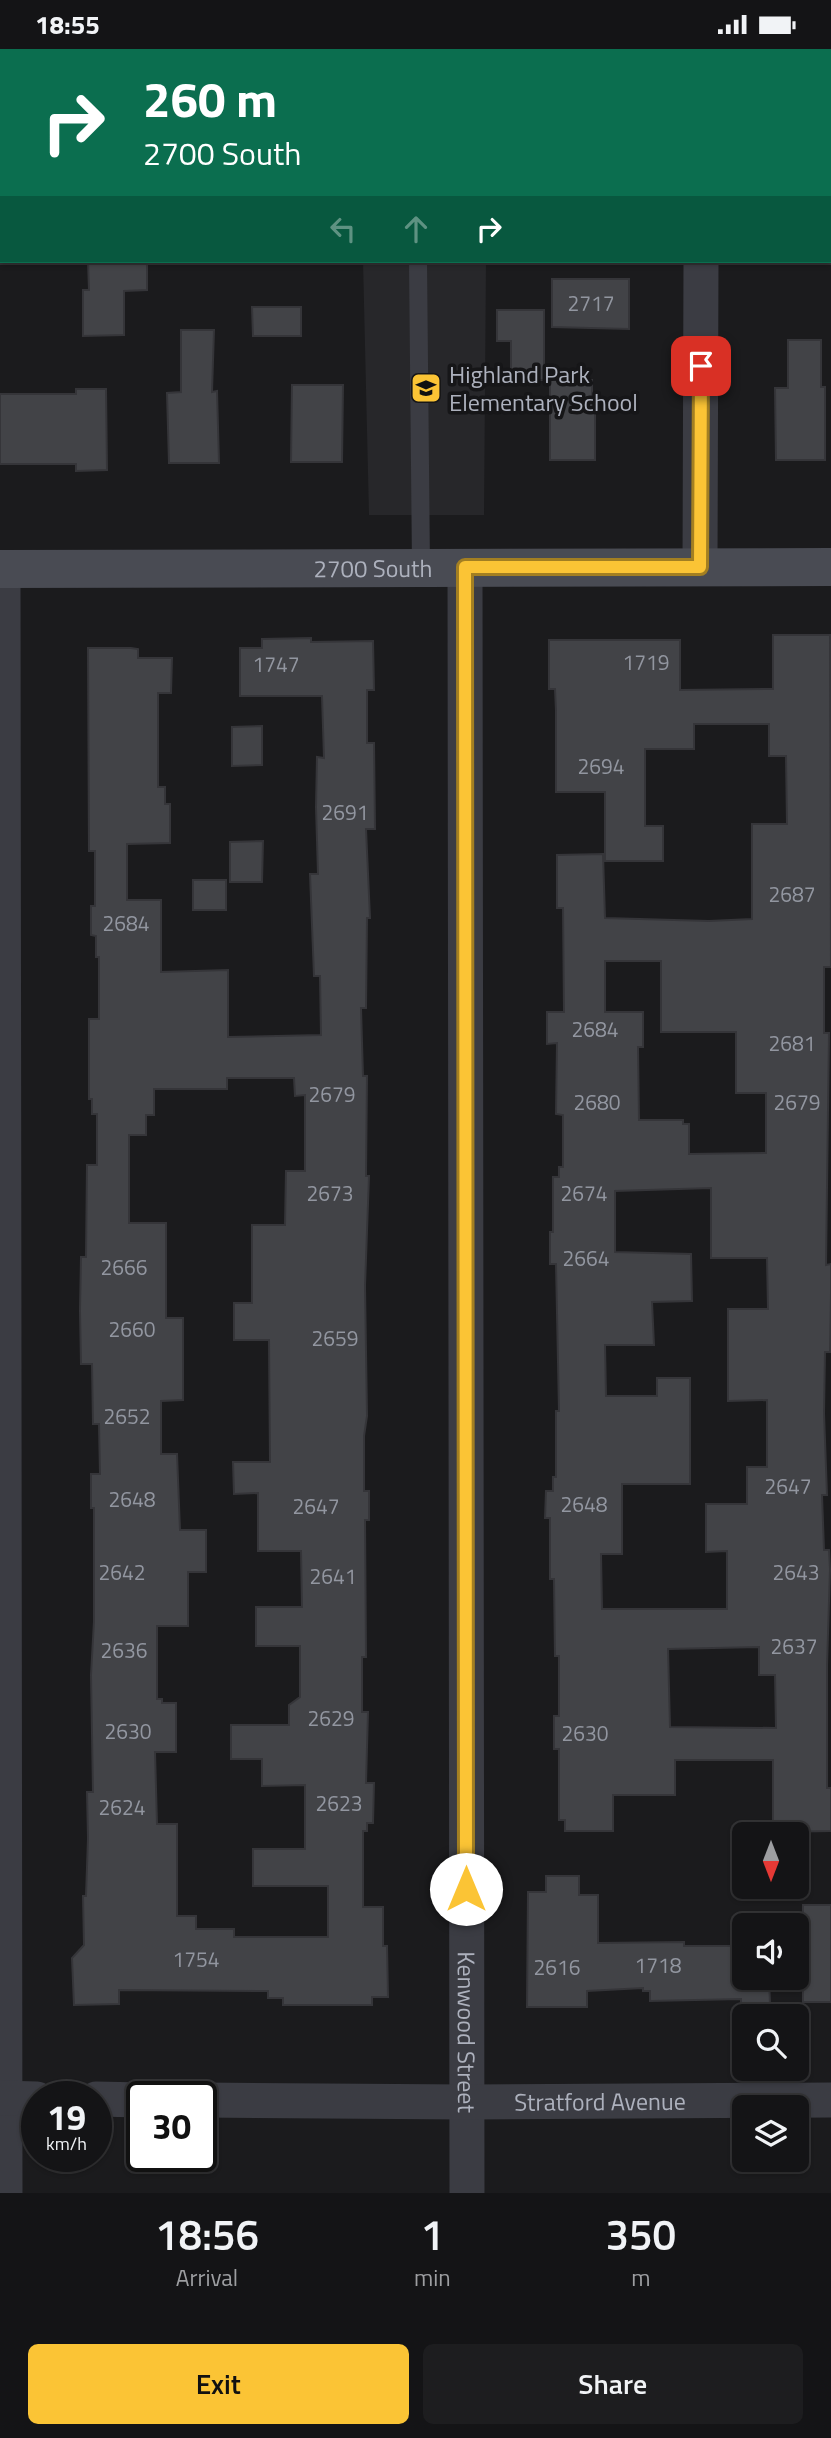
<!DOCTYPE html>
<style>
:root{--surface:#141416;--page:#1d1d1f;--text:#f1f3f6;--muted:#9d9ea1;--line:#333335;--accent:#fbc435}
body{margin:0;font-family:"Titillium Web",sans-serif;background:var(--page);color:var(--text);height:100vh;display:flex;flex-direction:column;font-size:26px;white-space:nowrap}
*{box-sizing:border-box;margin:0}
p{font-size:23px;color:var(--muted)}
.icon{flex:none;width:38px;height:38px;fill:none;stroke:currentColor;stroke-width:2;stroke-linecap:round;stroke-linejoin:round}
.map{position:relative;height:2144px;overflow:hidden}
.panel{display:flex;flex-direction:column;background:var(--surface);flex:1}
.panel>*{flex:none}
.banner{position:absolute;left:0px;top:0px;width:831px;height:214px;box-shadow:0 2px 5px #0004,0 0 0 2px var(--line);background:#0b6e4f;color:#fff;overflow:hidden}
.needle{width:46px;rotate:180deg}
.tools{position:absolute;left:732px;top:1773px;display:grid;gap:14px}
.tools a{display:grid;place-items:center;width:77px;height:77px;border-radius:10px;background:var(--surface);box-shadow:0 2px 5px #0004,0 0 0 2px var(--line);font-size:35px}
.speed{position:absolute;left:21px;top:2032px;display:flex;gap:14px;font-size:35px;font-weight:700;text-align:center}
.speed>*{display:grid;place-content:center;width:91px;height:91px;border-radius:50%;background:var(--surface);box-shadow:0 2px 5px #0004,0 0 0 2px var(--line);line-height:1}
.speed small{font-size:18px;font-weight:400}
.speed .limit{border:4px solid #111;border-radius:10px;background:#fff;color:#111}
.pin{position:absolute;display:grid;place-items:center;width:60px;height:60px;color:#fff;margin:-30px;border-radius:14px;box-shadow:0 4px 10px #0006}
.me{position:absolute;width:77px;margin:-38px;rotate:0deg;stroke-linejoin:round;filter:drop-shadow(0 0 5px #0008)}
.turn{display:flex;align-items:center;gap:24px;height:147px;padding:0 28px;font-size:32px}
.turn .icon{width:91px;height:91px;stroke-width:2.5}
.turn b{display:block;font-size:49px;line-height:60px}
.lanes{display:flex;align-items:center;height:66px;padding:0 28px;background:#0003;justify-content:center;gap:35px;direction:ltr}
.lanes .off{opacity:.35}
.eta{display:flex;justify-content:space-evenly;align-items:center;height:119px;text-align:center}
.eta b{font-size:42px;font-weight:600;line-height:49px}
.button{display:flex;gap:14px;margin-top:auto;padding:14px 28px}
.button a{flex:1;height:80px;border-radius:10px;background:var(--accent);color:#111;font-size:28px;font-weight:600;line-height:80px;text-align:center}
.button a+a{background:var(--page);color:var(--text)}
.status{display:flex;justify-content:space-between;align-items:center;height:49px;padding:0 35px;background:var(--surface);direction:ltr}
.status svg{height:19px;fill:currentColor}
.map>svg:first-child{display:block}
.built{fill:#27272a}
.building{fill:#424347;stroke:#353539;stroke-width:2;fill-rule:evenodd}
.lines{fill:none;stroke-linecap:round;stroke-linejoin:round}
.path{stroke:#41434a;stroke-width:4.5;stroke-dasharray:3.5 5;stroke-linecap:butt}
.lane{stroke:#3b3c43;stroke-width:18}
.street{stroke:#3b3c43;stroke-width:35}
.secondary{stroke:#494b53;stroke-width:38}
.route-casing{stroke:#a37f22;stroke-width:18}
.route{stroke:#fbc435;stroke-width:12}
.labels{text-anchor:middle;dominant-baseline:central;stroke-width:7;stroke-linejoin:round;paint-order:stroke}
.number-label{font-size:21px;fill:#9296a0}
.poi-label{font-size:24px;fill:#adb1bd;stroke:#161618;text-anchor:start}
.street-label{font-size:24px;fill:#adb1bd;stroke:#161618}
</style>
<div class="status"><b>18:55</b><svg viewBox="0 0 49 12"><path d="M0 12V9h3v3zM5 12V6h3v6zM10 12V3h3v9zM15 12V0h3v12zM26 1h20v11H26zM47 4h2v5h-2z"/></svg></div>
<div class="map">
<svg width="831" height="2144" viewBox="0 0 831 2144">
<rect width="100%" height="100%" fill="#1b1b1d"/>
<path class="built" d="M 8,0 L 487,0 L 487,2 Z
M 363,212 L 486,212 L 484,466 L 369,466 Z"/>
<path class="building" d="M 88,212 L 147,212 L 147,241 L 124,242 L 124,286 L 83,287 L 83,241 L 89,241 Z
M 552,230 L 629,230 L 629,280 L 552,278 Z
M 252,258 L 301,258 L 301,287 L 253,287 Z
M 497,261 L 544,261 L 544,331 L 511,331 L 511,292 L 497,292 Z
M 181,281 L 214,281 L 212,343 L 217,342 L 219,414 L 169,414 L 167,344 L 181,343 Z
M 788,291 L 821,291 L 821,338 L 825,338 L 825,411 L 776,411 L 775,339 L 788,339 Z
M 550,331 L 592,331 L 592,346 L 595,346 L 595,411 L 550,411 Z
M 292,336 L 343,336 L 342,413 L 291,413 Z
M 76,340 L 106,340 L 107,421 L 76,422 L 76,415 L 0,415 L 0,345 L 76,345 Z
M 773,586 L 830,586 L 831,918 L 824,918 L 824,984 L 829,984 L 826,1216 L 831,1215 L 831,1245 L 830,1303 L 825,1303 L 824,1364 L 827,1446 L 822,1446 L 824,1501 L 829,1501 L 830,1520 L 827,1617 L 827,1739 L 831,1739 L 831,1782 L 773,1783 L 773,1711 L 675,1711 L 675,1746 L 613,1746 L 613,1782 L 565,1782 L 565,1771 L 559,1771 L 559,1700 L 554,1700 L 554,1667 L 559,1667 L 559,1607 L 555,1607 L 554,1530 L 550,1530 L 550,1469 L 545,1469 L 546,1442 L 553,1442 L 553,1428 L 556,1428 L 556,1362 L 559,1362 L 556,1215 L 550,1215 L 550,1183 L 553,1183 L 553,1128 L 559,1128 L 559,1118 L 563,1118 L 563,1066 L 556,1065 L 557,994 L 547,995 L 547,963 L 564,963 L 563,859 L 557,859 L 557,806 L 603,805 L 605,869 L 709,872 L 752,870 L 752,775 L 787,775 L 786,707 L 769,707 L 769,675 L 694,675 L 694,700 L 645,700 L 645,777 L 663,777 L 663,812 L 605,812 L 605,743 L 556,743 L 556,662 L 555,640 L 549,640 L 549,591 L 680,591 L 680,641 L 773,640 ZM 605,912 L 661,912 L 661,983 L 736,983 L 736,1044 L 766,1044 L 766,1104 L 689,1105 L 689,1075 L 683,1075 L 683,1071 L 639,1071 L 638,998 L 643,998 L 643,963 L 605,963 ZM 711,1139 L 711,1209 L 767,1209 L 768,1260 L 728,1260 L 728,1352 L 767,1351 L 767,1418 L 747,1418 L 747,1455 L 706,1455 L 706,1503 L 727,1502 L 727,1560 L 602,1560 L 601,1505 L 622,1505 L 622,1435 L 690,1435 L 690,1329 L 657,1329 L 657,1347 L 606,1347 L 605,1296 L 654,1296 L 652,1253 L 692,1252 L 691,1205 L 615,1203 L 615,1142 ZM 759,1598 L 759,1626 L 775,1626 L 776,1679 L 670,1678 L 668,1600 Z
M 311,589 L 311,593 L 373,592 L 374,641 L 367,641 L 367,694 L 374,694 L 375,780 L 366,780 L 370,869 L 367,869 L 366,959 L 361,959 L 363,1027 L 367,1027 L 366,1127 L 369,1127 L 365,1237 L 367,1367 L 364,1387 L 364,1442 L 369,1442 L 369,1471 L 365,1471 L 366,1608 L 362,1608 L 362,1663 L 368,1663 L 366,1734 L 374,1734 L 373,1774 L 367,1774 L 367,1782 L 363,1782 L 363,1858 L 383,1858 L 383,1897 L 387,1897 L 388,1948 L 372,1948 L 372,1956 L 283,1956 L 283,1949 L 268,1949 L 268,1942 L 119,1941 L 119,1955 L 74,1956 L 72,1909 L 84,1896 L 83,1847 L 86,1847 L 88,1789 L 87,1743 L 93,1743 L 91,1626 L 94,1572 L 94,1459 L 91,1459 L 91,1425 L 100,1425 L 99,1375 L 93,1375 L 92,1315 L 81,1315 L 80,1262 L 81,1208 L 86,1208 L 87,1116 L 97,1116 L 97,1065 L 92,1065 L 92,1050 L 89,1050 L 89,970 L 99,970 L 99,908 L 96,908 L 96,887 L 91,886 L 91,857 L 95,857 L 95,802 L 89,802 L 88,599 L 131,599 L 138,600 L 138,609 L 172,609 L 171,644 L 158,644 L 158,738 L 165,738 L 165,755 L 170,755 L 170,794 L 127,795 L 127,851 L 161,851 L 161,923 L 228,921 L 228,988 L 321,986 L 320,927 L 314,927 L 310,825 L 318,825 L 316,758 L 317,708 L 324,709 L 322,647 L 240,647 L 240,599 L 262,599 L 262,590 ZM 227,1029 L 294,1029 L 295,1047 L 305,1046 L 305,1122 L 286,1122 L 285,1176 L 252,1176 L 252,1254 L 234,1254 L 234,1291 L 269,1291 L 270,1413 L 233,1413 L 234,1445 L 258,1444 L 258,1502 L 301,1502 L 302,1558 L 256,1558 L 256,1597 L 300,1597 L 300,1648 L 289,1656 L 289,1676 L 231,1676 L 231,1710 L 262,1710 L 262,1737 L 305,1736 L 305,1800 L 253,1800 L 253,1837 L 328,1837 L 328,1888 L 234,1888 L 234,1880 L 196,1880 L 196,1867 L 177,1867 L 177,1775 L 157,1775 L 155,1703 L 176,1703 L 176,1654 L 162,1654 L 162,1650 L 157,1650 L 157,1577 L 188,1577 L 188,1523 L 206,1523 L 206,1481 L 180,1481 L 177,1405 L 161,1405 L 161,1352 L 183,1351 L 183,1269 L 166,1269 L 166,1174 L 129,1174 L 129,1086 L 146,1086 L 146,1066 L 154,1066 L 154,1040 L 227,1040 Z
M 262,677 L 262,716 L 232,717 L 232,678 Z
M 263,792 L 262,833 L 230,833 L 230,793 Z
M 193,831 L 226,831 L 226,861 L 193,861 Z
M 546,1827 L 579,1827 L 579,1846 L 598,1846 L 598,1894 L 684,1893 L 684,1897 L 744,1897 L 744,1928 L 769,1928 L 770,1956 L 741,1956 L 741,1950 L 650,1952 L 650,1942 L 643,1942 L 643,1939 L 587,1942 L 587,1958 L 527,1958 L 528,1843 L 546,1843 Z
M 803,1856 L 831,1856 L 831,1953 L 803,1953 Z"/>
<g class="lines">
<path class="path" d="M 218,0 L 218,2
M 261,0 L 262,2"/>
<path class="lane" d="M 31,0 L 31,2
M 333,0 L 334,2
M 435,0 L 435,2
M 418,212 L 421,518"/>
<g class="street">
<path d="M 703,2 L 703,0"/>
<path id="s1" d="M 465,518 L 467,2144"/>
<path d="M 700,518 L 701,212"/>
<path d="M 3,520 L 5,2144"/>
<path d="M 0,2049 L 37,2050"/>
<path d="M 96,2050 L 142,2051"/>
<path id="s2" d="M 201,2051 L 467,2053 L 831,2051"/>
</g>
<path class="secondary" id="s3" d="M 0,520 L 831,518"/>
</g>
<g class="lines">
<g class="route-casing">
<path id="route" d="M 466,1840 L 465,518 L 700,518 L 701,317"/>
</g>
<use href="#route" class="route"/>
</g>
<defs>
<g id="school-square" transform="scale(1.575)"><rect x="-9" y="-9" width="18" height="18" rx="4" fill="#fbc435" stroke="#161618"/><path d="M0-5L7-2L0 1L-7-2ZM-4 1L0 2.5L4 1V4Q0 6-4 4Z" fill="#111"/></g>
</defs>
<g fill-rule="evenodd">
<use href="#school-square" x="426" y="339"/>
</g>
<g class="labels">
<g class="number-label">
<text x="591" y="254">2717</text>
<text x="646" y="613">1719</text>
<text x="276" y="615">1747</text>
<text x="601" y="717">2694</text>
<text x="345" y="763">2691</text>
<text x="792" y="845">2687</text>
<text x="126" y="874">2684</text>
<text x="595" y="980">2684</text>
<text x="792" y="994">2681</text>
<text x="332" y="1045">2679</text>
<text x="597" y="1053">2680</text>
<text x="797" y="1053">2679</text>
<text x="330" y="1144">2673</text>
<text x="584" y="1144">2674</text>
<text x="586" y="1209">2664</text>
<text x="124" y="1218">2666</text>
<text x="132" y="1280">2660</text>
<text x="335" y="1289">2659</text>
<text x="127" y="1367">2652</text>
<text x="788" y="1437">2647</text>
<text x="132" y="1450">2648</text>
<text x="584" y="1455">2648</text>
<text x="316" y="1457">2647</text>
<text x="122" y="1523">2642</text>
<text x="796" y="1523">2643</text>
<text x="333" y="1527">2641</text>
<text x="794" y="1597">2637</text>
<text x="124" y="1601">2636</text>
<text x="331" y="1669">2629</text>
<text x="128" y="1682">2630</text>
<text x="585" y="1684">2630</text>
<text x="339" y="1754">2623</text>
<text x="122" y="1758">2624</text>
<text x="196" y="1910">1754</text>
<text x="658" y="1916">1718</text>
<text x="557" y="1918">2616</text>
</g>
<g class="poi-label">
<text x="449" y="325">Highland Park<tspan x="449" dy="28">Elementary School</tspan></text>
</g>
<g class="street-label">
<text stroke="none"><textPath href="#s3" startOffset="373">2700 South</textPath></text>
<text stroke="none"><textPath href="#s1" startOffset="1465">Kenwood Street</textPath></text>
<text stroke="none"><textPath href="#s2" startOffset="399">Stratford Avenue</textPath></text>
</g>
</g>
</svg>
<div class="tools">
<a><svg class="needle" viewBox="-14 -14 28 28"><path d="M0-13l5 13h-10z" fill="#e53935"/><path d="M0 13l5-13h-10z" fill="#9d9ea1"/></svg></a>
<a><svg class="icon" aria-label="sound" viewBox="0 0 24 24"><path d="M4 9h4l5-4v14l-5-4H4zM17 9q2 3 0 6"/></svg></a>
<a><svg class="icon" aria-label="search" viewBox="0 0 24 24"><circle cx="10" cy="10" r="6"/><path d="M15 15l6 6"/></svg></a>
<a><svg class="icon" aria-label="layers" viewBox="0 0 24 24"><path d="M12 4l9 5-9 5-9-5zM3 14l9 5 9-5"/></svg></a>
</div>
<div class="speed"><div>19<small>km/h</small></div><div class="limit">30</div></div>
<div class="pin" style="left:701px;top:317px;background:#d93025"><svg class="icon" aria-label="arrive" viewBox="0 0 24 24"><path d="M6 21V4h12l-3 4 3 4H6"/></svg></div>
<svg class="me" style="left:466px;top:1840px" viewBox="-20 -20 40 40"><circle r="19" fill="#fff"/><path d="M0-13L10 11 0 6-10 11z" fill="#fbc435"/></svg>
<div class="banner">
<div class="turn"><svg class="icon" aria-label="right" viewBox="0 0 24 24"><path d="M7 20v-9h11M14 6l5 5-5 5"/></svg><div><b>260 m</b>2700 South</div></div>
<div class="lanes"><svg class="icon off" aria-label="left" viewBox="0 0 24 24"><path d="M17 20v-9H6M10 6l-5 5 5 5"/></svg><svg class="icon off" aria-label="ahead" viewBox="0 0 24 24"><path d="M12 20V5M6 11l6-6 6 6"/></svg><svg class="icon" aria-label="right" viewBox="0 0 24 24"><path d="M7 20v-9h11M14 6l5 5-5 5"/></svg></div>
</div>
</div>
<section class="panel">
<div class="eta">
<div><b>18:56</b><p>Arrival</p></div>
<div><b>1</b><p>min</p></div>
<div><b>350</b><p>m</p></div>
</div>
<div class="button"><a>Exit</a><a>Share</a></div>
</section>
